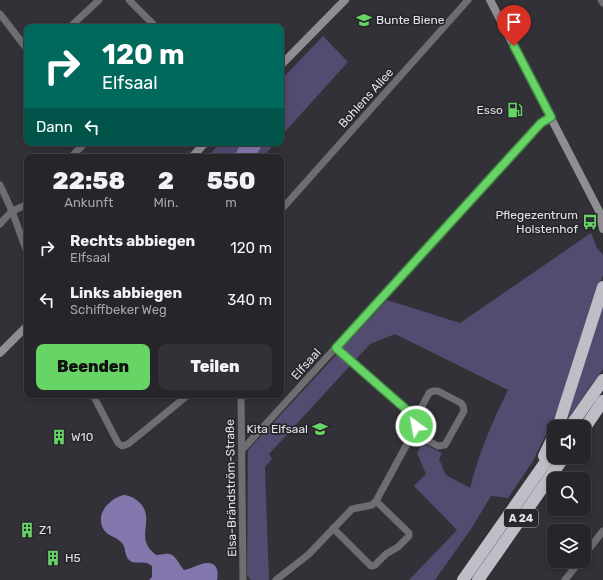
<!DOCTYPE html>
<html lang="de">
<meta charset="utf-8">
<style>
:root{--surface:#262529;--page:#323135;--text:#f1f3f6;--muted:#a4a5a8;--line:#424246;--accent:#67d466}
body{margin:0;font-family:Rubik,sans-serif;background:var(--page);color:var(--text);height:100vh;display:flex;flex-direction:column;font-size:15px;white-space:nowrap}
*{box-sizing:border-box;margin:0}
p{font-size:13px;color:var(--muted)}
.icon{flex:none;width:22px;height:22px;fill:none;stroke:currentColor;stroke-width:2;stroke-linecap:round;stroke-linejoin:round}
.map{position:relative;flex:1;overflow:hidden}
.details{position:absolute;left:24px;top:154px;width:260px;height:244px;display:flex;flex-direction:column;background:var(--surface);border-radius:8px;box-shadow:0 2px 6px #0003,0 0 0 1px var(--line)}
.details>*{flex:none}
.guide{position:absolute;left:24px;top:24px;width:260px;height:122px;border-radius:8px;box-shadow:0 2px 6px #0003,0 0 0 1px var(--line);background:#00695c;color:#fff;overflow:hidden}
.fabs{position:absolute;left:547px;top:420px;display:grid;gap:8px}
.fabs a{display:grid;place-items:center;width:44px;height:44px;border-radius:8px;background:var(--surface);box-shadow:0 2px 6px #0003,0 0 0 1px var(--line);font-size:20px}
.pin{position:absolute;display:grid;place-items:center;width:34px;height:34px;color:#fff;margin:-41px -17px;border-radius:50% 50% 50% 0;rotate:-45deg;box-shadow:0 0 4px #0007}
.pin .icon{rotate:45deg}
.me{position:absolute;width:44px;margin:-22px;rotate:328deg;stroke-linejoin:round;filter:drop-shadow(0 0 3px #0008)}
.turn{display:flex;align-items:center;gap:14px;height:84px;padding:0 12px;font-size:18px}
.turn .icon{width:52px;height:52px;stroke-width:2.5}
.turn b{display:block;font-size:28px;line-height:34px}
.then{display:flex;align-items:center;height:38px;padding:0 12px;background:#0003;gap:8px;font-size:15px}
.eta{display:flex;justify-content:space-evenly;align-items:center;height:68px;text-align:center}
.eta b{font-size:24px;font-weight:800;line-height:28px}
.action{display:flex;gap:8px;margin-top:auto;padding:8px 12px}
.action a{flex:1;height:46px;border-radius:8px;background:var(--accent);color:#111;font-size:16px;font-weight:800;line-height:46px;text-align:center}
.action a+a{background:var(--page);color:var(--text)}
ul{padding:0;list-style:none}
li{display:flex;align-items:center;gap:12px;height:52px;padding:0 12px}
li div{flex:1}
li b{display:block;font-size:15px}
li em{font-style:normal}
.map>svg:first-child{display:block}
.green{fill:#534b70}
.water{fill:#8377ad}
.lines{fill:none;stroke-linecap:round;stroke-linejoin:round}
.minor{stroke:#6e6d70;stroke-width:7}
.secondary{stroke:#8f8e93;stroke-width:8}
.motorway{stroke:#bfbec6;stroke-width:12}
.route-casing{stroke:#438a42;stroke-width:10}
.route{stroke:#67d466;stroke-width:7}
.labels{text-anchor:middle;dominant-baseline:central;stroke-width:3.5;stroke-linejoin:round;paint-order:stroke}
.shield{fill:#28272d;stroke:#aaa9ae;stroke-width:1}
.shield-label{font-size:11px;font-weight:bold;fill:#e2e1e5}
.poi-label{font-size:12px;fill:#e2e1e5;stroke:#28272d;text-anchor:start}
.street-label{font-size:12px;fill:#e2e1e5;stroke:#28272d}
</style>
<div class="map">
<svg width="603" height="580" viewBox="0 0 603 580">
<rect width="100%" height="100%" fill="#323137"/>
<path class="green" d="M 323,36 L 348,62 L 281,136 L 281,80 Z
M 220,143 L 275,143 L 263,157 L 207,157 Z
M 591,233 L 597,248 L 603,255 L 603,275 L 562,401 L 533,461 L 508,498 L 491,496 L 471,529 L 435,580 L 409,580 L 457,530 L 414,486 L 426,474 L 417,453 L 422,443 L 442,453 L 439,459 L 446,475 L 470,488 C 479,453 492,422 508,390 L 395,334 L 370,344 L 269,454 L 272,459 L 265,467 L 269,580 L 251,580 L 247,575 L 248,450 L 387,300 L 460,323 Z
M 603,304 L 603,369 L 562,427 Z"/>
<path class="water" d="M 245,143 L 262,143 L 263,144 L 255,157 L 235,157 L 238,148 Z
M 124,495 C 132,496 136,499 141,504 C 153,518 139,534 149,548 C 151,551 154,553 156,555 C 160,555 165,553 169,554 C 175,554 180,566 184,570 C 193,569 209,557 216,567 C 218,571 218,576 217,580 L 149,580 L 152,577 L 152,566 C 144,559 136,566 129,560 C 124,555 126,547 122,543 C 117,537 108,536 104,530 C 94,514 110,498 124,495 Z"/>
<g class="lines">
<path class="minor" d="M 129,0 L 156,27
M 601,0 L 603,3
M 0,14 L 27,49
M 70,27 L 99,0
M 71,157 L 85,143
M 0,185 L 12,211 L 27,252
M 281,210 L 468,0
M 0,224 L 12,211 L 24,206 L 27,202
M 336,348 L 416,418
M 93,395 L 118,443 L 122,446 L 128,444 L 188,395
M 241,395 L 243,580
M 242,450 L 541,123 L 551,117
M 333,528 L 371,566 L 375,565 L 386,554 L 398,547 L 409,536 L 409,533 L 376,501
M 584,555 L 603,531
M 276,580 L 309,554 L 352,509 L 372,505 L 376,501 L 413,433 L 416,426 L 416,418 L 429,393 L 433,391 L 438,391 L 461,403 L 463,406 L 464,411 L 445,445 L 438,446 L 413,433
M 565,580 L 580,561"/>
<path class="secondary" d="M 490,0 L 599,211 L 603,229
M 281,65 L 345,0
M 192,157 L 205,143
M 0,353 L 27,326"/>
<path class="motorway" d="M 558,427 L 603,287
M 570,427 L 603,380
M 584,429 L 603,401
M 544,456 L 554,435
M 463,580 L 554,450
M 478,580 L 564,457"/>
</g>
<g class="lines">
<g class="route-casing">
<path id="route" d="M 416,426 L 416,418 L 336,348 L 541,123 L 551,117 L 514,46"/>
</g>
<use href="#route" class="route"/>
</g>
<defs>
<g id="school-bare" transform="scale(1.2)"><path d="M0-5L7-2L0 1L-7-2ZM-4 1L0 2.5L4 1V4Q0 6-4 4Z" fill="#67d466" stroke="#28272d" stroke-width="2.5" paint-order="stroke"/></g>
<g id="fuel-bare" transform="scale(1.2)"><path d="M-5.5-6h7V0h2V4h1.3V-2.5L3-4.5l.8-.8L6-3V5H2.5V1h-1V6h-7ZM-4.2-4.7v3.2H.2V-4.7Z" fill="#67d466" stroke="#28272d" stroke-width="2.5" paint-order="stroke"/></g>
<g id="bus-bare" transform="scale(1.2)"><path d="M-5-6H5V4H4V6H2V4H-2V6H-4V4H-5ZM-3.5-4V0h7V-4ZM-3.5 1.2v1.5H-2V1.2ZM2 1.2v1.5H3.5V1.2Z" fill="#67d466" stroke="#28272d" stroke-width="2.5" paint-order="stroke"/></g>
<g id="building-bare" transform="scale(1.2)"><path d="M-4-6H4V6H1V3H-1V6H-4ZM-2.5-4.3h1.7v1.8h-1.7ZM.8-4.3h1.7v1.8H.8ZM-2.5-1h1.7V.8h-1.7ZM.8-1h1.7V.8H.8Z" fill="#67d466" stroke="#28272d" stroke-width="2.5" paint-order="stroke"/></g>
</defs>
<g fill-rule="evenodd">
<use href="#school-bare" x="364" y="20"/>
<use href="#fuel-bare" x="515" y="110"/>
<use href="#bus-bare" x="590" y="222"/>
<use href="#school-bare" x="320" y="429"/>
<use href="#building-bare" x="59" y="437"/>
<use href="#building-bare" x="27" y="530"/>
<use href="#building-bare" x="53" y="558"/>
</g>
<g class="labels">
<rect class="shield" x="504" y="509" width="34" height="18" rx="3"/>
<g class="shield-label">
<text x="521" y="518">A 24</text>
</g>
<g class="poi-label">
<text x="376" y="20">Bunte Biene</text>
<text x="503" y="110" text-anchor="end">Esso</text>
<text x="578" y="215" text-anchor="end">Pflegezentrum<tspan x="578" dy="14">Holstenhof</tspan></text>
<text x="308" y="429" text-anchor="end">Kita Elfsaal</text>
<text x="71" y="437">W10</text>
<text x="39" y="530">Z1</text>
<text x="65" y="558">H5</text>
</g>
<g class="street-label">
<text transform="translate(366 98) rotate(-48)">Bohlens Allee</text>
<text transform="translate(306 364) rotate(-48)">Elfsaal</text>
<text transform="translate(231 488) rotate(-91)">Elsa-Brändström-Straße</text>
</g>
</g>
</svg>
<div class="fabs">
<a><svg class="icon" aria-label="sound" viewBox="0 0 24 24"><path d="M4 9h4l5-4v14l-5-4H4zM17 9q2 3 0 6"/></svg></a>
<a><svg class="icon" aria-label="search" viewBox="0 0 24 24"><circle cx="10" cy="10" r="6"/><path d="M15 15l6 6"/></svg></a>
<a><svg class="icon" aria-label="layers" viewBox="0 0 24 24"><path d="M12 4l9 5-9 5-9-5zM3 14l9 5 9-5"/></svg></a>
</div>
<div class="pin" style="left:514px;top:46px;background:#d93025"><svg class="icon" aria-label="arrive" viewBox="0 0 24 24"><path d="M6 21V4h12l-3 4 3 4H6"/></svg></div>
<svg class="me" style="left:416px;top:426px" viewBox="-20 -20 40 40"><circle r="17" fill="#67d466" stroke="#fff" stroke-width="3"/><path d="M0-11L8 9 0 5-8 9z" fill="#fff"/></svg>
<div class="guide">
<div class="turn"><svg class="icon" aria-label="right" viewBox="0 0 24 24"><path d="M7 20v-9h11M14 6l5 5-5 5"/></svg><div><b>120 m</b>Elfsaal</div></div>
<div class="then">Dann<svg class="icon" aria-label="left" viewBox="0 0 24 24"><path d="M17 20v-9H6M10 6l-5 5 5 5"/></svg></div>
</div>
<section class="details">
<div class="eta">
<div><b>22:58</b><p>Ankunft</p></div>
<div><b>2</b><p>Min.</p></div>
<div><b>550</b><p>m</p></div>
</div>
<ul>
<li><svg class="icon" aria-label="right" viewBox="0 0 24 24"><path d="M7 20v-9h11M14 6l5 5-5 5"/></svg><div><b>Rechts abbiegen</b><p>Elfsaal</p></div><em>120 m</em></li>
<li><svg class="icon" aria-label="left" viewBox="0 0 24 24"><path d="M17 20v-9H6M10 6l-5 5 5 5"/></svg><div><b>Links abbiegen</b><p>Schiffbeker Weg</p></div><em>340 m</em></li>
</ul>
<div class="action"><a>Beenden</a><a>Teilen</a></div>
</section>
</div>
